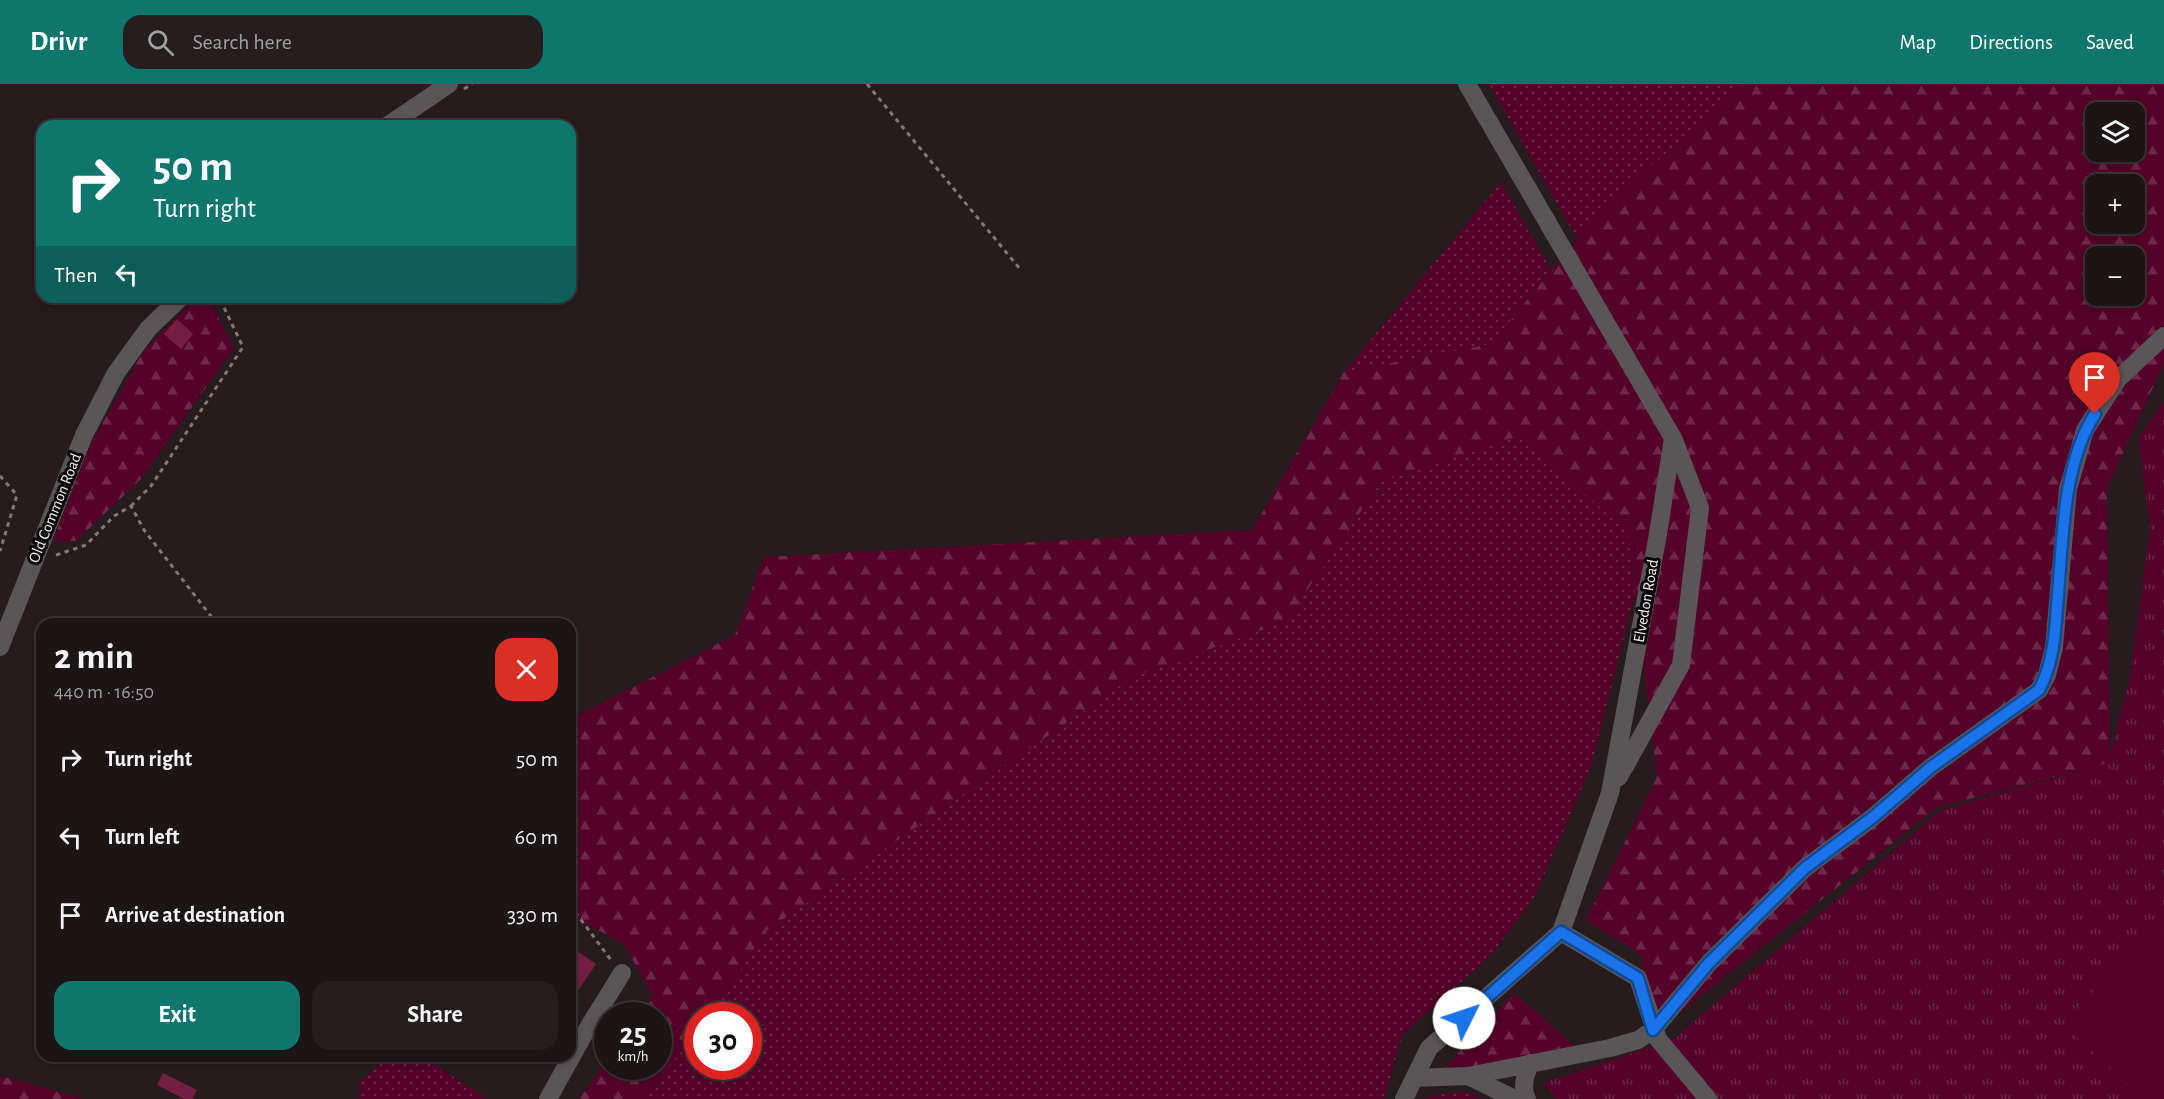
<!DOCTYPE html>
<meta charset="utf-8">
<style>
:root{--surface:#1c1516;--page:#251e1f;--text:#f1f3f6;--muted:#a09fa1;--line:#3a3435;--accent:#0f766e}
body{margin:0;font-family:"Alegreya Sans",sans-serif;background:var(--page);color:var(--text);height:100vh;display:flex;flex-direction:column;font-size:22px;white-space:nowrap}
*{box-sizing:border-box;margin:0}
p{font-size:20px;color:var(--muted)}
.icon{flex:none;width:33px;height:33px;fill:none;stroke:currentColor;stroke-width:2;stroke-linecap:round;stroke-linejoin:round}
.map{position:relative;flex:1;overflow:hidden}
.panel{position:absolute;left:36px;top:534px;width:540px;height:444px;display:flex;flex-direction:column;background:var(--surface);border-radius:18px;box-shadow:0 3px 9px #0003,0 0 0 2px var(--line)}
.panel>*{flex:none}
.banner{position:absolute;left:36px;top:36px;width:540px;height:183px;border-radius:18px;box-shadow:0 3px 9px #0003,0 0 0 2px var(--line);background:#0f766e;color:#fff;overflow:hidden}
.tools{position:absolute;left:2085px;top:18px;display:grid;gap:12px}
.tools a{display:grid;place-items:center;width:60px;height:60px;border-radius:12px;background:var(--surface);box-shadow:0 3px 9px #0003,0 0 0 2px var(--line);font-size:30px}
.speed{position:absolute;left:594px;top:918px;display:flex;gap:12px;font-size:30px;font-weight:700;text-align:center}
.speed>*{display:grid;place-content:center;width:78px;height:78px;border-radius:50%;background:var(--surface);box-shadow:0 3px 9px #0003,0 0 0 2px var(--line);line-height:1}
.speed small{font-size:15px;font-weight:400}
.speed .limit{border:9px solid #d22;background:#fff;color:#111}
.pin{position:absolute;display:grid;place-items:center;width:51px;height:51px;color:#fff;margin:-62px -26px;border-radius:50% 50% 50% 0;rotate:-45deg;box-shadow:0 0 6px #0007}
.pin .icon{rotate:45deg}
.me{position:absolute;width:66px;margin:-33px;rotate:49deg;stroke-linejoin:round;filter:drop-shadow(0 0 4px #0008)}
.turn{display:flex;align-items:center;gap:21px;height:126px;padding:0 18px;font-size:27px}
.turn .icon{width:78px;height:78px;stroke-width:2.5}
.turn b{display:block;font-size:42px;line-height:51px}
.then{display:flex;align-items:center;height:57px;padding:0 18px;background:#0003;gap:12px;font-size:22px}
.round{display:grid;place-items:center;flex:none;width:63px;height:63px;border-radius:18px;background:var(--page)}
.headline{display:flex;align-items:center;justify-content:space-between;height:102px;padding:0 18px}
h1{font-size:36px;font-weight:600;line-height:45px}
.button{display:flex;gap:12px;margin-top:auto;padding:12px 18px}
.button a{flex:1;height:69px;border-radius:18px;background:var(--accent);color:#fff;font-size:24px;font-weight:600;line-height:69px;text-align:center}
.button a+a{background:var(--page);color:var(--text)}
ul{padding:0;list-style:none}
li{display:flex;align-items:center;gap:18px;height:78px;padding:0 18px}
li div{flex:1}
li b{display:block;font-size:22px}
li em{font-style:normal}
header{display:flex;align-items:center;gap:36px;box-sizing:border-box;height:84px;padding:0 30px;background:var(--accent);color:#fff}
header strong{font-size:28px}
nav{display:flex;gap:33px;margin-inline-start:auto;font-size:21px}
.search{width:420px;height:54px;background:var(--page);display:flex;align-items:center;gap:15px;box-sizing:border-box;padding:0 21px;border-radius:18px;color:var(--muted);font-size:22px}
.map>svg:first-child{display:block}
.grass{fill:url(#grass-dots)}
.forest{fill:url(#forest-firs);fill-rule:evenodd}
.park{fill:url(#park-tufts)}
.pitch{fill:#540228}
.building{fill:#761e41}
.lines{fill:none;stroke-linecap:round;stroke-linejoin:round}
.path{stroke:#807779;stroke-width:3;stroke-dasharray:4.5 4.5;stroke-linecap:butt}
.minor{stroke:#5a5556;stroke-width:18}
.route-casing{stroke:#114b97;stroke-width:15}
.route{stroke:#1a73e8;stroke-width:10}
.labels{text-anchor:middle;dominant-baseline:central;stroke-width:6;stroke-linejoin:round;paint-order:stroke}
.street-label{font-size:16px;fill:#f8f1f3;stroke:#0c0809}
</style>
<header>
<strong>Drivr</strong>
<div class="search"><svg class="icon" aria-label="search" viewBox="0 0 24 24"><circle cx="10" cy="10" r="6"/><path d="M15 15l6 6"/></svg>Search here</div>
<nav><a>Map</a><a>Directions</a><a>Saved</a></nav>
</header>
<div class="map">
<svg width="2164" height="1015" viewBox="0 0 2164 1015">
<defs>
<pattern id="grass-dots" width="8" height="8" patternUnits="userSpaceOnUse" patternTransform="scale(1.5)"><rect width="8" height="8" fill="#540228"/><path d="M2 2h.1M6 6h.1" fill="none" stroke="#6d2748" stroke-width="1.8" stroke-linecap="round"/></pattern>
<pattern id="forest-firs" width="22" height="20" patternUnits="userSpaceOnUse" patternTransform="scale(1.5)"><rect width="22" height="20" fill="#540228"/><path d="M5 1l3.5 6h-7zM16 11l3.5 6h-7z" fill="#6d2748"/></pattern>
<pattern id="park-tufts" width="24" height="20" patternUnits="userSpaceOnUse" patternTransform="scale(1.5)"><rect width="24" height="20" fill="#540228"/><path d="M3 7l-1-3M5 7V3M7 7l1-3M15 17l-1-3M17 17v-4M19 17l1-3" fill="none" stroke="#6d2748"/></pattern>
</defs>
<rect width="100%" height="100%" fill="#261c1e"/>
<path class="grass" d="M 1489,0 L 1746,0 L 1602,125 L 1577,155 Z
M 1501,98 L 1551,186 L 1491,260 L 1344,288 Z
M 1521,350 L 1628,449 L 1635,509 L 1591,683 L 1535,812 L 1491,871 L 1402,952 L 1384,1015 L 639,1015 L 697,950 L 698,982 L 748,982 L 748,932 L 712,931 L 765,848 L 1131,594 L 1286,537 L 1381,398 Z
M 390,972 L 421,972 L 488,1015 L 359,1015 L 360,997 Z
M 1465,1007 L 1481,1015 L 1426,1015 L 1427,1013 Z"/>
<path class="forest" d="M 1746,0 L 2164,0 L 2164,279 L 2107,404 L 2110,679 L 1938,723 L 1652,951 L 1641,871 L 1586,836 L 1657,693 L 1628,449 L 1521,351 L 1381,398 L 1286,537 L 1131,594 L 765,848 L 712,931 L 698,932 L 697,950 L 639,1015 L 579,1015 L 607,976 L 608,982 L 658,982 L 658,932 L 640,931 L 653,913 L 624,860 L 570,831 L 570,635 L 735,551 L 764,473 L 1252,446 L 1344,288 L 1491,260 L 1602,125 ZM 2096,28 L 2134,28 L 2134,68 L 2096,68 ZM 2096,100 L 2134,100 L 2134,140 L 2096,140 ZM 2096,172 L 2134,172 L 2134,212 L 2096,212 Z
M 197,213 L 208,213 L 234,264 L 141,395 L 76,457 L 53,457 L 89,363 L 144,266 Z
M 1514,909 L 1576,963 L 1472,984 L 1445,984 L 1477,947 Z
M 0,992 L 86,1015 L 0,1015 Z"/>
<path class="park" d="M 2164,317 L 2164,1015 L 1556,1015 L 1543,999 L 1674,955 L 1941,726 L 2108,679 L 2130,592 L 2150,444 L 2138,355 Z"/>
<path class="pitch" d="M 2154,839 L 2164,847 L 2164,1015 L 2145,1015 L 2063,941 Z"/>
<path class="building" d="M 177,235 L 193,250 L 181,265 L 164,250 Z
M 577,867 L 596,880 L 570,918 L 570,877 Z
M 163,989 L 197,1006 L 192,1015 L 184,1015 L 157,1001 Z"/>
<g class="lines">
<path class="path" d="M 867,0 L 1020,185
M 464,5 L 472,0
M 0,392 L 17,411 L 0,467
M 131,422 L 151,402 L 243,263 L 219,213
M 56,471 L 86,461 L 114,432 L 131,422 L 144,446 L 217,540
M 570,821 L 611,876"/>
<path class="minor" d="M 387,42 L 449,0
M 0,563 L 84,351 L 116,289 L 148,245 L 181,213
M 1619,693 L 1681,581 L 1700,424 L 1674,356
M 1561,848 L 1638,894 L 1658,955 L 1708,1015
M 1468,992 L 1610,964 L 1638,956 L 1653,946 L 1709,879 L 1805,784 L 1872,734 L 1931,683 L 2039,606 L 2047,591 L 2054,563 L 2068,405 L 2085,346 L 2118,295 L 2164,252
M 1414,994 L 1468,992 L 1515,1015
M 548,1015 L 583,952 L 622,889
M 1404,1015 L 1429,964 L 1561,848 L 1610,709 L 1658,450 L 1673,354 L 1467,0
M 1527,1015 C 1521,1003 1525,990 1531,979"/>
</g>
<g class="lines">
<g class="route-casing">
<path id="route" d="M 1464,934 L 1561,848 L 1638,894 L 1653,946 L 1709,879 L 1805,784 L 1872,734 L 1931,683 L 2039,606 C 2053,580 2055,552 2057,522 C 2063,461 2061,383 2095,330"/>
</g>
<use href="#route" class="route"/>
</g>
<g class="labels">
<g class="street-label">
<text transform="translate(55 424) rotate(-68)">Old Common Road</text>
<text transform="translate(1646 517) rotate(-80)">Elvedon Road</text>
</g>
</g>
</svg>
<div class="tools">
<a><svg class="icon" aria-label="layers" viewBox="0 0 24 24"><path d="M12 4l9 5-9 5-9-5zM3 14l9 5 9-5"/></svg></a>
<a>+</a>
<a>−</a>
</div>
<div class="speed"><div>25<small>km/h</small></div><div class="limit">30</div></div>
<div class="pin" style="left:2095px;top:330px;background:#d93025"><svg class="icon" aria-label="arrive" viewBox="0 0 24 24"><path d="M6 21V4h12l-3 4 3 4H6"/></svg></div>
<svg class="me" style="left:1464px;top:934px" viewBox="-20 -20 40 40"><circle r="19" fill="#fff"/><path d="M0-13L10 11 0 6-10 11z" fill="#1a73e8"/></svg>
<div class="banner">
<div class="turn"><svg class="icon" aria-label="right" viewBox="0 0 24 24"><path d="M7 20v-9h11M14 6l5 5-5 5"/></svg><div><b>50 m</b>Turn right</div></div>
<div class="then">Then<svg class="icon" aria-label="left" viewBox="0 0 24 24"><path d="M17 20v-9H6M10 6l-5 5 5 5"/></svg></div>
</div>
<section class="panel">
<div class="headline"><div><h1>2 min</h1><p>440 m · 16:50</p></div><a class="round" style="background:#d93025;color:#fff"><svg class="icon" aria-label="close" viewBox="0 0 24 24"><path d="M6 6l12 12M18 6L6 18"/></svg></a></div>
<ul>
<li><svg class="icon" aria-label="right" viewBox="0 0 24 24"><path d="M7 20v-9h11M14 6l5 5-5 5"/></svg><div><b>Turn right</b></div><em>50 m</em></li>
<li><svg class="icon" aria-label="left" viewBox="0 0 24 24"><path d="M17 20v-9H6M10 6l-5 5 5 5"/></svg><div><b>Turn left</b></div><em>60 m</em></li>
<li><svg class="icon" aria-label="arrive" viewBox="0 0 24 24"><path d="M6 21V4h12l-3 4 3 4H6"/></svg><div><b>Arrive at destination</b></div><em>330 m</em></li>
</ul>
<div class="button"><a>Exit</a><a>Share</a></div>
</section>
</div>
